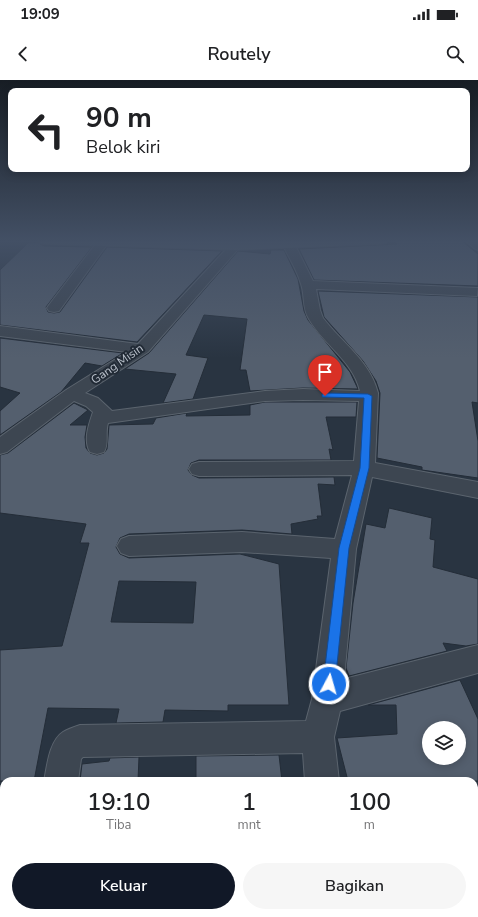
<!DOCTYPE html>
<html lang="id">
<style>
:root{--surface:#fff;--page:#f6f6f6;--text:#202124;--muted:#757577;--accent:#111827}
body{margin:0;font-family:"Nunito Sans",sans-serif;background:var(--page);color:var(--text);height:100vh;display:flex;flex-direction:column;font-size:15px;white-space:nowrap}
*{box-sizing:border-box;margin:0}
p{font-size:13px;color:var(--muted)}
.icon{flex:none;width:22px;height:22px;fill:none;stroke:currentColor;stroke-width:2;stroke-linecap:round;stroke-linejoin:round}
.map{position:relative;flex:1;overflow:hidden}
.side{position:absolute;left:0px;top:697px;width:478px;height:140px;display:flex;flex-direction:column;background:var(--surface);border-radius:12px 12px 0 0;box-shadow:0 2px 10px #0003}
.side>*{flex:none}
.hud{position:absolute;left:8px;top:8px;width:462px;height:84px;border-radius:8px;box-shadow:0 2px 10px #0003;background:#fff;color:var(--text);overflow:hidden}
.tools{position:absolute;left:422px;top:641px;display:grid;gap:8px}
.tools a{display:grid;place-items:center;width:44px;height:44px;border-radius:50%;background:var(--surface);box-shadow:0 2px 10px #0003;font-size:20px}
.pin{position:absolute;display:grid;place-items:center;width:34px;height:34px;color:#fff;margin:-41px -17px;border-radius:50% 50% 50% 0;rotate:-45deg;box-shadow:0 0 4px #0007}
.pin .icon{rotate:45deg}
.me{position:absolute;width:44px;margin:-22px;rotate:6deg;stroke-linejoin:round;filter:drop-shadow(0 0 3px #0008)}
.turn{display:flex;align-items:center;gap:14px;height:84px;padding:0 12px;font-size:18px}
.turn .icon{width:52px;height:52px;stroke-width:2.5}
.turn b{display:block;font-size:28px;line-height:34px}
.eta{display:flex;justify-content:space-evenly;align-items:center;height:68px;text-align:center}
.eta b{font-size:24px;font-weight:600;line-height:28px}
.action{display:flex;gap:8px;margin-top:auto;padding:8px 12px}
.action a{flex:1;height:46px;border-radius:24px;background:var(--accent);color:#fff;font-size:16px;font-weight:600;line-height:46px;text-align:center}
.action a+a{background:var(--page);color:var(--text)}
.status{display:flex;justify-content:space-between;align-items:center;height:28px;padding:0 20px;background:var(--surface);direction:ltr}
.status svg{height:11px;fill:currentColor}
header{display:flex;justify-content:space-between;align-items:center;height:52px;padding:0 12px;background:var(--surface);font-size:18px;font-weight:600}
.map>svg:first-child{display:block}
.building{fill:#545f6e;stroke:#242d38;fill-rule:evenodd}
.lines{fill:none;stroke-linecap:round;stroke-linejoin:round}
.minor-casing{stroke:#5b646e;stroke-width:2}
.primary-casing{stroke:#474f5a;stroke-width:2}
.minor{fill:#3d4651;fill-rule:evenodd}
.primary{fill:#5b6571;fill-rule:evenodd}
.route{fill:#1a73e8;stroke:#114b97}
.labels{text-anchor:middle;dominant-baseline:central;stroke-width:4;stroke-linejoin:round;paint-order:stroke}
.far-street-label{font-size:12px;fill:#bac1cb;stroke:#222b36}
</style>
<div class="status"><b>19:09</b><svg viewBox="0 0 49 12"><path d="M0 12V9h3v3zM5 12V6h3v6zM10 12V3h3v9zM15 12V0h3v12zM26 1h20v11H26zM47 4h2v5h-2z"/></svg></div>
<header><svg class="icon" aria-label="back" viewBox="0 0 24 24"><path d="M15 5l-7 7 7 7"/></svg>Routely<svg class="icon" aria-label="search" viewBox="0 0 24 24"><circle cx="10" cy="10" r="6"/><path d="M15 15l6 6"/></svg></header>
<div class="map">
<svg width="478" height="837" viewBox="0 0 478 837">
<rect width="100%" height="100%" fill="#293441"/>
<path class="building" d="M 394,161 L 462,161 L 478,174 L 478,206 L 314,200 L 299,169 L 397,164 Z
M 29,162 L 37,162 L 44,166 L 92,167 L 46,227 L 48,232 L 54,233 L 60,232 L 107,167 L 222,171 L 137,262 L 0,245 L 0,190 Z
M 271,170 L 284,170 L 298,199 L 304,231 L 308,240 L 350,292 L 358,309 L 303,308 L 250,311 L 246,290 L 240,290 L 247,239 L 204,235 L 186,275 L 208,278 L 193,319 L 163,323 L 176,294 L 125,289 L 149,273 L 238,171 L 270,174 Z
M 318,211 L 478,217 L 478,323 L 472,322 L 478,361 L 478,398 L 422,390 L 422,387 L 377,378 L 380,313 L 376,301 L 363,281 L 324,237 Z
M 0,258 L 123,273 L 102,286 L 85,283 L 61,312 L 0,355 L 0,331 L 20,313 L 0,307 Z
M 265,322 L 357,322 L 356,337 L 326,337 L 333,370 L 329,369 L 331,380 L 199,380 L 191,383 L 188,390 L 192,395 L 199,398 L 334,397 L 335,405 L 318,404 L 322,436 L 317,436 L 318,439 L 291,444 L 292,454 L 242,450 L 129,454 L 120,458 L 116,467 L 120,474 L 129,478 L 240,474 L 279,484 L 289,625 L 228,625 L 228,631 L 165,630 L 163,642 L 116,643 L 119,629 L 48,628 L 34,701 L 0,701 L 0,570 L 62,566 L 89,463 L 80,463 L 86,444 L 0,433 L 0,375 L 8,373 L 74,323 L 88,330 L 70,345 L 87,345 L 85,357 L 86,368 L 90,373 L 97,375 L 104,373 L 107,369 L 109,345 L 153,344 L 156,338 L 187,333 L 186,336 L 250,335 L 250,325 ZM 119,501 L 196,502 L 193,543 L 111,542 Z
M 389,428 L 432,438 L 430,459 L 435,460 L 433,487 L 478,499 L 478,564 L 466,566 L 443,563 L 447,571 L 349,596 L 346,588 L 353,523 L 366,444 L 385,448 Z
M 460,600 L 478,639 L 478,701 L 348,701 L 337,658 L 397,654 L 396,625 L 368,625 ZM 429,648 L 459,648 L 459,678 L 429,678 Z
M 279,675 L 282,701 L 196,701 L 196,676 Z
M 139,677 L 138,701 L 80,701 L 82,684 L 109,681 L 110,678 Z"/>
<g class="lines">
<g class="minor-casing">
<path id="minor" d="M 98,161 L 106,161 L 108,163 L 59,231 L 54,232 L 49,231 L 47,228 L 49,225 Z
M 289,161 L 293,163 L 295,165 L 313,201 L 478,208 L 477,216 L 316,209 L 320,230 L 323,238 C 342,263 370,281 378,313 L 375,383 L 478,402 L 478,418 L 372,397 L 356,469 L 344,599 L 478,565 L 478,593 L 340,631 L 334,657 L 339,701 L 305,701 L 303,673 L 83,677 L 81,679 L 78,701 L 44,701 C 47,687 49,661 63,652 C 68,649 74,647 80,645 L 306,641 L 312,619 L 331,478 L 242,472 L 129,476 L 121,473 L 117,466 L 121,459 L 129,456 L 242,452 L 335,459 L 352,395 L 199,396 L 192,394 L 189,389 L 192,384 L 199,382 L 354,381 L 359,321 L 303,320 L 265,321 L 108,343 C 105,353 109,363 104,372 L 97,374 L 90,372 C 83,360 89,344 93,332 L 86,326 L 74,321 L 7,372 L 0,374 L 0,357 L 66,310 L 127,272 L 0,256 L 0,246 L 138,264 L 231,164 L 239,164 L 241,166 L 239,168 L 148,272 L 85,313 L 98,318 L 112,331 L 265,311 L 303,309 L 360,311 C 353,281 324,265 309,239 C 302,228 305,215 301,204 C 297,190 289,178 283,165 L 285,163 Z
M 466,161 L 478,161 L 478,170 L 474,168 Z
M 0,706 L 4,706 L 4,740 L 0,740 Z
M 474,747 L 478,749 L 478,794 L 474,793 Z
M 321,833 L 359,833 L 361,837 L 321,837 Z"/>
</g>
<g class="primary-casing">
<path id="primary" d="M 38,161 L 166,161 L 235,162 L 288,161 L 388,161 L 386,163 L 382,164 L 235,170 L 44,164 L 40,163 Z"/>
</g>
<use href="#minor" class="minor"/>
<use href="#primary" class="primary"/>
</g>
<linearGradient id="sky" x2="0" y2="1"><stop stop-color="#171d24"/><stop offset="0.58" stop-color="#435065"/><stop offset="1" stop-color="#435065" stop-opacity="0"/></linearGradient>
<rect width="478" height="278" fill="url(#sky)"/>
<path class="route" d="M 325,313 L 368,314 L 372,316 L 369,388 L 349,468 L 335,604 L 333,608 L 329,610 L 325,608 L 323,604 L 339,468 L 360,388 L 364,318 L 322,317 L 322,314 Z"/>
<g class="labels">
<g class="far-street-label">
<text transform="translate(117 284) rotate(-35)">Gang Misin</text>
</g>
</g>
</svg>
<div class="tools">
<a><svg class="icon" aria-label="layers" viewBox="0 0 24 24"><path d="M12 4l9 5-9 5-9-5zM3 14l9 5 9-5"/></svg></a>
</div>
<div class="pin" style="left:325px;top:316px;background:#d93025"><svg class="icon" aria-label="arrive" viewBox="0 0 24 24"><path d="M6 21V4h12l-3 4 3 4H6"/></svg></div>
<svg class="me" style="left:329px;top:604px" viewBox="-20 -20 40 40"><circle r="17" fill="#1a73e8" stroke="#fff" stroke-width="3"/><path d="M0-11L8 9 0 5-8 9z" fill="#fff"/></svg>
<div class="hud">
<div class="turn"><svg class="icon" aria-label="left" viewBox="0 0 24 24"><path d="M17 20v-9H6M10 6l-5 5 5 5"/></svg><div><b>90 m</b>Belok kiri</div></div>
</div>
<section class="side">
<div class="eta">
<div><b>19:10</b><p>Tiba</p></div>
<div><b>1</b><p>mnt</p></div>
<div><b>100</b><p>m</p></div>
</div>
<div class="action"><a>Keluar</a><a>Bagikan</a></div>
</section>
</div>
